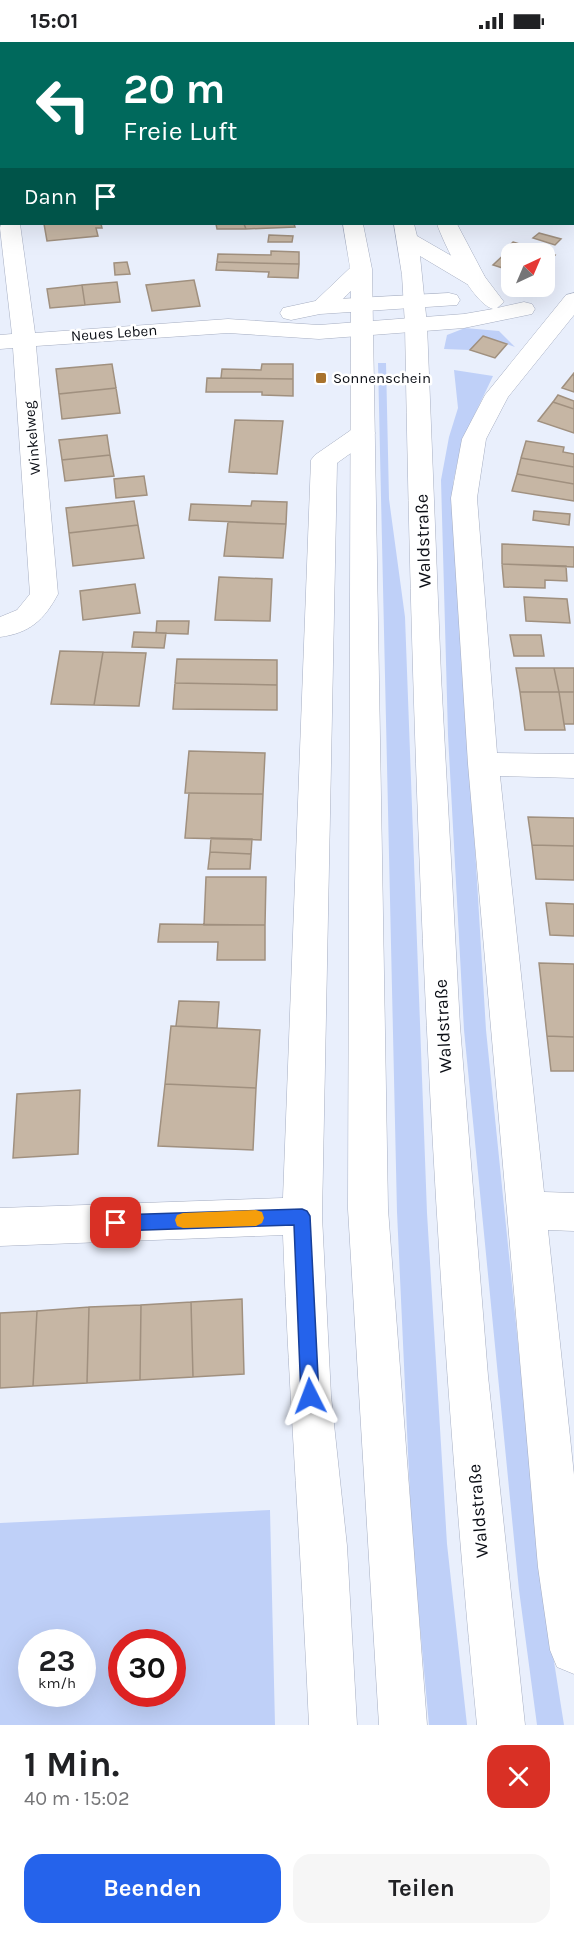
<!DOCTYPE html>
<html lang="de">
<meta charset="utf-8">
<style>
:root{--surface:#fff;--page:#f6f6f6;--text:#202124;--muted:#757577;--accent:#2563eb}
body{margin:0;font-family:Karla,sans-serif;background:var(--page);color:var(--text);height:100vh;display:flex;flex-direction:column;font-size:22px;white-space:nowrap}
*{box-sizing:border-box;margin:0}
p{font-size:20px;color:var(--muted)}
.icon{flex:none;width:33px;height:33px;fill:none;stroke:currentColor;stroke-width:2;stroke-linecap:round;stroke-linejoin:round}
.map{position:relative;height:1683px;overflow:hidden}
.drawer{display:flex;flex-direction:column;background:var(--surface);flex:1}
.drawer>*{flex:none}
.hud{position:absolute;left:0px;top:0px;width:574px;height:183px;box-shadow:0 6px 24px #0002;background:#00695c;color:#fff;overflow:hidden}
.needle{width:39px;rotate:44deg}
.buttons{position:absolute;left:501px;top:201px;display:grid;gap:12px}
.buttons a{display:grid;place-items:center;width:54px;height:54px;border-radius:12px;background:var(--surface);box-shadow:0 6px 24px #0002;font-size:30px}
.speed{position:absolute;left:18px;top:1587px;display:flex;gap:12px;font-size:30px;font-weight:700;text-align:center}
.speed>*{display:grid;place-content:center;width:78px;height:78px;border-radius:50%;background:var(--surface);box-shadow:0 6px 24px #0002;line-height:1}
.speed small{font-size:15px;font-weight:400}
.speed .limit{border:9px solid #d22;background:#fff;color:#111}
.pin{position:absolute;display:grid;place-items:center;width:51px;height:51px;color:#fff;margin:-26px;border-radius:12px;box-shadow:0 3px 9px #0006}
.me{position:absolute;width:66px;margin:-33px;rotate:357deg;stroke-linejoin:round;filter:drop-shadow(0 0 4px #0008)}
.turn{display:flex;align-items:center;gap:21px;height:126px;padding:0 24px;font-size:27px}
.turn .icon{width:78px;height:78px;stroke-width:2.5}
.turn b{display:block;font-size:42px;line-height:51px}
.then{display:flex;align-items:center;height:57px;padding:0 24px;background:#0003;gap:12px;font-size:22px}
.round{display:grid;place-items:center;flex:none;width:63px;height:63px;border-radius:18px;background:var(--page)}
.headline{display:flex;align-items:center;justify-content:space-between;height:102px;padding:0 24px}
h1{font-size:36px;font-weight:700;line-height:45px}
.button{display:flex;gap:12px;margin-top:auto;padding:12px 24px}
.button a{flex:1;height:69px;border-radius:18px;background:var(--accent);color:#fff;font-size:24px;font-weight:700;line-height:69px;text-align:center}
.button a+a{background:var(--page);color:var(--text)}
.status{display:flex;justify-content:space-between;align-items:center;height:42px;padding:0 30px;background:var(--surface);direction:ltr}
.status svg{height:16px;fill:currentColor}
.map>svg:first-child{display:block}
.green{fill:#bfd0f8;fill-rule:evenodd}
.building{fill:#c6b6a4;stroke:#a0907f;stroke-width:1.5}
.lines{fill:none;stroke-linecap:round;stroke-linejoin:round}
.minor-casing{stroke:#a6aec2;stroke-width:1}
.major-casing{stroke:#a6aec2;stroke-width:1}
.minor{fill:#fff;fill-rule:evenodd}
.major{fill:#fff;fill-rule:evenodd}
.route{fill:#2563eb;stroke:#184099;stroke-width:1.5}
.slow{fill:#f59e0b}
.poi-dot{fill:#a9732d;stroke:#fff;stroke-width:2}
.labels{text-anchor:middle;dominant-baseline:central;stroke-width:5;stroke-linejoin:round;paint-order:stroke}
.far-street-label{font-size:15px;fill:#0b0e15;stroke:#fff}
.far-poi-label{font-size:15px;fill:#0b0e15;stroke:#fff;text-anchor:start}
.street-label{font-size:18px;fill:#0b0e15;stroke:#fff}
</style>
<div class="status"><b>15:01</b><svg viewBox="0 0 49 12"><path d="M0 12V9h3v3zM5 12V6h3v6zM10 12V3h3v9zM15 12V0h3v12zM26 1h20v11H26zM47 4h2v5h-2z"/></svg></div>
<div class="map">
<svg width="574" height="1683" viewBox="0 0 574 1683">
<rect width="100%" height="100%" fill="#e9effc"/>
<path class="green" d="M 465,286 L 499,289 L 515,305 L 483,294 L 470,308 L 444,307 L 447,293 Z
M 378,321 L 386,321 L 389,457 L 405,575 L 427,1171 L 447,1502 L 467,1683 L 429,1683 L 412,1498 L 397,1170 Z
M 454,328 L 493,334 L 462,399 L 453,441 L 486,988 L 544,1556 L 564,1683 L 537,1683 L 519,1548 L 464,988 L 448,693 L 441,438 L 449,395 L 458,366 Z
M 270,1468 L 275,1683 L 0,1683 L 0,1481 ZM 32,1600 L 82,1600 L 82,1652 L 32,1652 ZM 122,1600 L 172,1600 L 172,1652 L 122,1652 Z"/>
<path class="building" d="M 44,182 L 101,182 L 102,186 L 96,186 L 98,194 L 47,199 Z
M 216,182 L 244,182 L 246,187 L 217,187 Z
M 244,182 L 294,182 L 295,185 L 246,187 Z
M 539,191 L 561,197 L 555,203 L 533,196 Z
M 269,193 L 293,194 L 292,200 L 268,200 Z
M 513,200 L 555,213 L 544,224 L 544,212 L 512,212 L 512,229 L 493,223 L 511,206 L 508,205 Z
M 271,209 L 299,210 L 299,222 L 217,220 L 218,212 L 271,213 Z
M 127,220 L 130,232 L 115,233 L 114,221 Z
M 217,220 L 299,222 L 298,236 L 268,235 L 269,230 L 216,228 Z
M 194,238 L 200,264 L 152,269 L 146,243 Z
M 117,240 L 120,260 L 85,263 L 82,243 Z
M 82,243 L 85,263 L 50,266 L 47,247 Z
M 483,294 L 507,302 L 495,316 L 470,308 Z
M 112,322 L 116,346 L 59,352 L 56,327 Z
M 262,322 L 293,322 L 293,337 L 221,336 L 222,327 L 261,328 Z
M 574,331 L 574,350 L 562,346 Z
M 207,336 L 293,337 L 293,354 L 262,353 L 262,350 L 206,350 Z
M 116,346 L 120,371 L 62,377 L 59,352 Z
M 558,353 L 574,359 L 574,367 L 553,360 Z
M 553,360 L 574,367 L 574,391 L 538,379 Z
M 235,378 L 283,379 L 277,432 L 229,430 Z
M 107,393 L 110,413 L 62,418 L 59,398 Z
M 526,399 L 564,405 L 563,410 L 574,412 L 574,425 L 521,416 Z
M 110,413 L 114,434 L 65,439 L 62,418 Z
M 521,416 L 574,425 L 574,442 L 517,432 Z
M 517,432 L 574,442 L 574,459 L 512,449 Z
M 144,434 L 147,453 L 116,456 L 114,437 Z
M 134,459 L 138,483 L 69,491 L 66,466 Z
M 252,459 L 287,460 L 286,482 L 189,478 L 191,462 L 251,464 Z
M 534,469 L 570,472 L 569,483 L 533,478 Z
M 228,480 L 286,482 L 283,516 L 224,514 Z
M 138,483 L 144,516 L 73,524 L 69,491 Z
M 502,502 L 574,505 L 574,525 L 502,522 Z
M 502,522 L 566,524 L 567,539 L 545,538 L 545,546 L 504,545 Z
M 219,535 L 272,537 L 270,579 L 215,578 Z
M 135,542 L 140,571 L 83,578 L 80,549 Z
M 524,555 L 567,557 L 570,581 L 526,579 Z
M 157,579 L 189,579 L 188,592 L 156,591 Z
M 134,590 L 166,591 L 164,606 L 132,605 Z
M 510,593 L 541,593 L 544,614 L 514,614 Z
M 60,609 L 103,610 L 94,663 L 51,662 Z
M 103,610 L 146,611 L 139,664 L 94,663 Z
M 177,617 L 277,618 L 277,643 L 175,641 Z
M 516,626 L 554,626 L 559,650 L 520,650 Z
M 554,626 L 574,626 L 574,650 L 559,650 Z
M 175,641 L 277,643 L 277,668 L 173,667 Z
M 520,650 L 559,650 L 565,688 L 525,688 Z
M 559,650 L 574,650 L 574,682 L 564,682 Z
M 189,709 L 265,711 L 263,752 L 185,751 Z
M 189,751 L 263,752 L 261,798 L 185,796 Z
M 528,775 L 574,776 L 574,804 L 532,803 Z
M 211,796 L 252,797 L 251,812 L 210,810 Z
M 532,803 L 574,804 L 574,838 L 536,837 Z
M 210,810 L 251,812 L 250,827 L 208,827 Z
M 206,835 L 266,835 L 265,883 L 204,883 Z
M 546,861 L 574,862 L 574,894 L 550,893 Z
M 160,882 L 265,883 L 265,918 L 217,918 L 218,900 L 158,900 Z
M 539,921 L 574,922 L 574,995 L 547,994 Z
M 179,959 L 219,960 L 217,986 L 176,984 Z
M 171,984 L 260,988 L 256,1046 L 165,1042 Z
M 547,994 L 574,995 L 574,1029 L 551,1029 Z
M 165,1042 L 256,1046 L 253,1108 L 158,1104 Z
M 80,1048 L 78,1112 L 13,1116 L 17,1052 Z
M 242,1257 L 244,1332 L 193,1335 L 191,1260 Z
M 191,1260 L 193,1335 L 140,1338 L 141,1263 Z
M 141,1263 L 140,1338 L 87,1341 L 89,1265 Z
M 89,1265 L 87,1341 L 33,1344 L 37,1269 Z
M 37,1269 L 33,1344 L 0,1346 L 0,1271 Z"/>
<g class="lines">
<g class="minor-casing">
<path id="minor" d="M 248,0 L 266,0 L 266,2 L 248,2 Z
M 347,0 L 365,0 L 365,2 L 348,2 Z
M 0,85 L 2,86 L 2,113 L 0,112 Z
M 2,179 L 2,182 L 20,182 L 35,291 L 228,277 L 319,283 L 464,272 L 493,267 C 472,261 444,202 437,182 L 457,182 L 485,235 L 504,260 L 497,266 L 524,260 L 532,262 L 535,267 L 532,272 L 464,286 L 319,297 L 228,291 L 36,304 L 58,552 C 44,578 30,591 0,595 L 0,575 L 17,568 L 30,552 L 13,306 L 0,307 L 0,293 L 12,292 L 0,186 Z
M 449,251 L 457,253 L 460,258 L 457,263 L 320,272 L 291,278 L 283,276 L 280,271 L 283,266 L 320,258 Z
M 574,251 L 574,273 L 508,355 L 486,397 L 477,456 L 497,711 L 574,712 L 574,736 L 500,734 L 544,1150 L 574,1151 L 574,1189 L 548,1188 L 574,1433 L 574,1632 L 557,1625 L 550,1608 L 538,1525 L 468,722 L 451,456 L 462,397 L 485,353 L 566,253 Z
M 363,384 L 372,386 L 375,391 L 372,396 L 337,421 L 322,1174 L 331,1354 L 347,1504 L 357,1683 L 309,1683 C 302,1520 289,1357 283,1193 L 0,1204 L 0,1166 L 283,1156 L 311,418 L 315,413 L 354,386 Z"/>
</g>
<g class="major-casing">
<path id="major" d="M 275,0 L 293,0 L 293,2 L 276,2 Z
M 317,0 L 335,0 L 335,2 L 317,2 Z
M 343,182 L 363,182 L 372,227 L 388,1167 L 427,1683 L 379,1683 L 348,1167 L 351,249 C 339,260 329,274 312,270 L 309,265 L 350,226 Z
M 394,182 L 414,182 L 417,194 L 483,232 L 486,237 L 483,242 L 467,242 L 420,214 L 427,283 L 441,634 L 460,984 L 488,1334 L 525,1683 L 477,1683 C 431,1216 413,752 405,283 L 402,233 Z"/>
</g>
<use href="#minor" class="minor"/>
<use href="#major" class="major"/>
</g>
<path class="route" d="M 302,1167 L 307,1169 L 310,1174 L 319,1354 L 316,1360 L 310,1363 L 304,1360 L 301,1354 L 294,1183 L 116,1189 L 110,1186 L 108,1181 L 110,1175 L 116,1173 Z"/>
<path class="slow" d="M 256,1168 L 262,1170 L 264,1176 L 262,1181 L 256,1184 L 183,1186 L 177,1184 L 175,1178 L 177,1173 L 183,1171 Z"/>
<rect class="poi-dot" x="315" y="330" width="12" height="12" rx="3"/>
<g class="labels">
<g class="far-street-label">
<text transform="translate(114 291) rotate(-4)">Neues Leben</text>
<text transform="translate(32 396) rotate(-95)">Winkelweg</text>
</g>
<g class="far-poi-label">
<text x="333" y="336">Sonnenschein</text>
</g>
<g class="street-label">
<text transform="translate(423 499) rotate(-92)">Waldstraße</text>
<text transform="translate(443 984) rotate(-93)">Waldstraße</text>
<text transform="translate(478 1469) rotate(-95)">Waldstraße</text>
</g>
</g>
</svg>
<div class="buttons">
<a><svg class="needle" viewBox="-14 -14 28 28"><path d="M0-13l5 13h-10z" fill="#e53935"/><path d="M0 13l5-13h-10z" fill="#757577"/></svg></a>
</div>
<div class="speed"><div>23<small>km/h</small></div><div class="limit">30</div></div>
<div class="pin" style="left:116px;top:1181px;background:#d93025"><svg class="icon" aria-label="arrive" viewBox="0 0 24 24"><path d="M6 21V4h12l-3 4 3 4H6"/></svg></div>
<svg class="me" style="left:310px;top:1354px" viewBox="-20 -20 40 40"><path d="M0-17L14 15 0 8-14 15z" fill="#2563eb" stroke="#fff" stroke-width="4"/></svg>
<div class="hud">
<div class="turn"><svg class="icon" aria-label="left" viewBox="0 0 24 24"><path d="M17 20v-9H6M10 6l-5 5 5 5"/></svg><div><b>20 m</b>Freie Luft</div></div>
<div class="then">Dann<svg class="icon" aria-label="arrive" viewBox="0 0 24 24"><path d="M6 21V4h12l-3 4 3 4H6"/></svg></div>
</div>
</div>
<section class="drawer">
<div class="headline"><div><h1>1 Min.</h1><p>40 m · 15:02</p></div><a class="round" style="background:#d93025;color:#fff"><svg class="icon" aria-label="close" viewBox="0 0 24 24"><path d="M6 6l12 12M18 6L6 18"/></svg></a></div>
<div class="button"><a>Beenden</a><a>Teilen</a></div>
</section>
